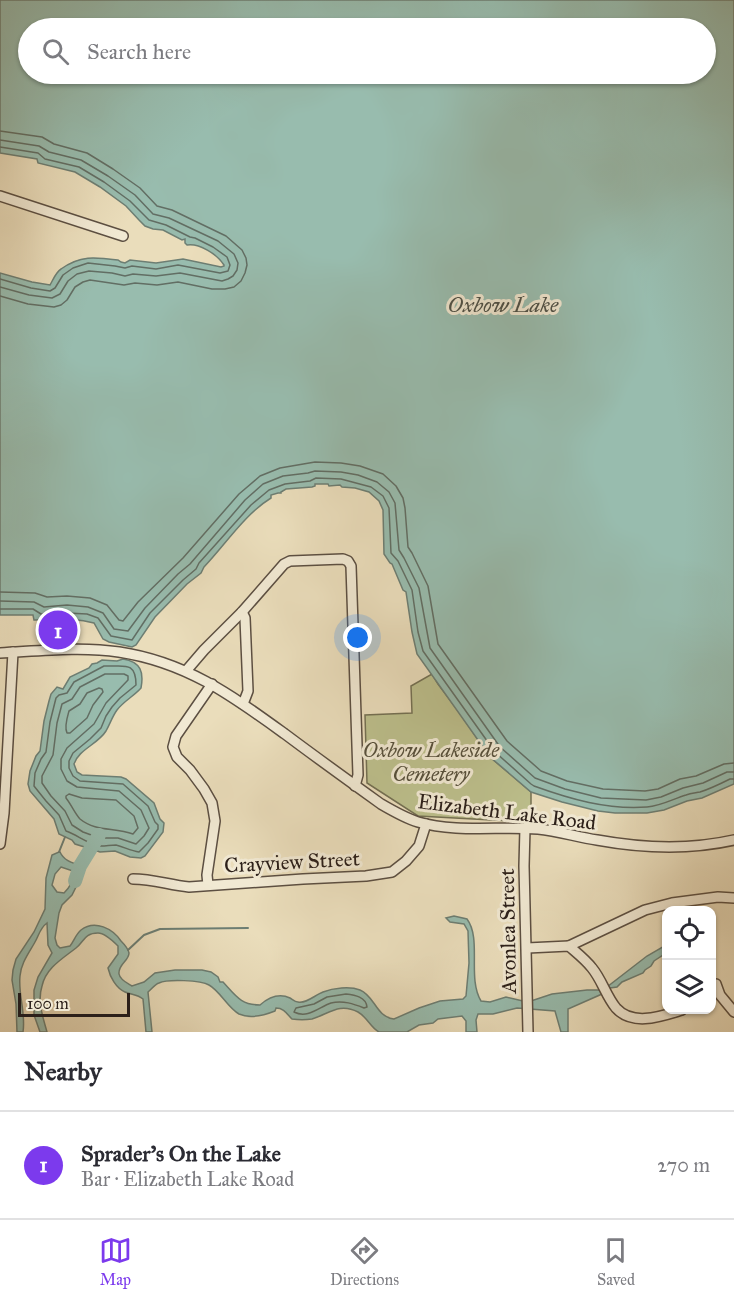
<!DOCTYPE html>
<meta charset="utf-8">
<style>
body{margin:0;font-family:"IM FELL Great Primer",serif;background:#f7f7f7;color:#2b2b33}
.controls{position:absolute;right:18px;bottom:18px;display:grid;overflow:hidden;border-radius:12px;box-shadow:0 2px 4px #0004}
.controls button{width:54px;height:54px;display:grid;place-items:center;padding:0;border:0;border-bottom:2px solid #e1e1e2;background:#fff;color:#2b2b33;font:30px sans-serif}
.scale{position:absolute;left:18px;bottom:15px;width:112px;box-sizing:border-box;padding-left:6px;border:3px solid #2c201a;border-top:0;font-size:16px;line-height:21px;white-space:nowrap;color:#2c201a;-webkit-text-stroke:4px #f1e9d3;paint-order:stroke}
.you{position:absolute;left:358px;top:638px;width:21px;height:21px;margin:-15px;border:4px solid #fff;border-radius:50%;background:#1a73e8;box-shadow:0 0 0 9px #1a73e833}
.badge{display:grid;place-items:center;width:39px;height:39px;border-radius:50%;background:#7c3aed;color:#fff;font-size:20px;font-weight:700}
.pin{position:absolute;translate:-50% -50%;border:3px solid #fff;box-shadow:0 2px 6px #0006}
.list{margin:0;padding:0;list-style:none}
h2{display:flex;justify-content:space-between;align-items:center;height:78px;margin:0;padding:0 24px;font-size:26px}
h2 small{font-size:20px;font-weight:400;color:#7c7c81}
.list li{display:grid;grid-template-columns:39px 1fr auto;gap:18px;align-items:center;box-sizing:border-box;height:108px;padding:0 24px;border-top:2px solid #e1e1e2}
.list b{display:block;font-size:22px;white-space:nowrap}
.list p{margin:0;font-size:20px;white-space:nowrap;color:#7c7c81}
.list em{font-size:20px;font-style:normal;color:#7c7c81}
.icon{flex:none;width:33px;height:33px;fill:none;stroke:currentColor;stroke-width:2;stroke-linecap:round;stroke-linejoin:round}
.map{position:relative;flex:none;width:734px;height:1032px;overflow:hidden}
.search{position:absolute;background:#fff;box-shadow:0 2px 4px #0004;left:18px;right:18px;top:18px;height:66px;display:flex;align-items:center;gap:15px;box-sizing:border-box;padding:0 21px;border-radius:33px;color:#7c7c81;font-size:22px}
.sheet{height:186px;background:#fff}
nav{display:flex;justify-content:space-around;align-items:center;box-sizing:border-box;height:84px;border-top:2px solid #e1e1e2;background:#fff;font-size:16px;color:#7c7c81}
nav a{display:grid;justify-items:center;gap:3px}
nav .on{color:#7c3aed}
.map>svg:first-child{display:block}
</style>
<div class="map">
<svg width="734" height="1032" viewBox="0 0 734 1032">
<rect width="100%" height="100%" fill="#eaddbb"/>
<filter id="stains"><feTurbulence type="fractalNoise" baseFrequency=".00333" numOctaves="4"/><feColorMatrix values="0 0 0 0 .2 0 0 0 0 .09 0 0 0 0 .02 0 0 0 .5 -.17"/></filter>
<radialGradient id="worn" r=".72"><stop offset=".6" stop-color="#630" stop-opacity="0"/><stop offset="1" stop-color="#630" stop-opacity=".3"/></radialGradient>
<polygon fill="#bcbf8c" stroke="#747053" stroke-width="1.5" points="432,674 438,684 459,712 490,757 531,792 531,822 418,816 367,783 365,715 412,713 411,686"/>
<g fill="#98bcae" stroke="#6d7e73" stroke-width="1.5" fill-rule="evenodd">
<path d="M0,0H734V784L702,798L687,801L664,810L647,813H615L598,811L562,802L531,792L490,757L417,654L412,632L406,592L403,590L392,564L390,563L384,554L383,510L379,501L369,492L355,488L342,487L340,485L329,486L328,484H315V486L312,487L286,489L281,492V493H278L271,495V498C245,514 225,545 204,567L201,573L187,584L155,617L136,645L132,647L109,642L103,639L94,623C74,617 54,620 34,620L33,615H0V273L32,282L50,285C53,280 56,272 61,269C80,255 95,257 118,260L121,262L125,263L130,260L156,263L183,259L221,267L224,266V265C217,254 199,243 187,245L185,243V239L182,240L163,230L153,229L145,226L139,220L126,206L100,187L75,172L38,163L37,159L0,153ZM706,28V74H28V28Z"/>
<path d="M123,659C141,662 144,672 141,688C134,696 124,701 117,710C112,717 110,724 106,731C98,744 78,750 74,764L77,772L82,775L121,777L126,779L154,803L160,819L164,823L163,832L145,856L141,858L130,857L115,851L100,852L91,849L75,844L72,840L59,834L54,819L30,791L28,784L30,771L36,756L40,751L44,721L49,701L51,694L57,687L63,689L70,677L89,668L92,664L97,663L102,660L117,661Z"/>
<path d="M59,852H60C64,861 74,864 82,865L81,877L72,895L62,905L59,913L55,938L57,945L60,948L70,946C74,941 76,934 81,930C95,919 113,929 121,941C124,944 128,948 129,953C129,961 118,964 119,974C120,980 127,983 132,986L144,982L155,973L175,970H202L211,972L218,977L220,982H223C236,996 241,1005 260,1005C268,998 279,993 290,998C292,999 295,1002 298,1002C306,1004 315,995 323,992C333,988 350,986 360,990C375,996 376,1017 394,1019L419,1008L440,1001L463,999L466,996L469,963L468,931L464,924L450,922L446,918L454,916L467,919C482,939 467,978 481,1001L490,1002L506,997L523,1001H531L552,994L587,990H603L647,956L666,945V953L654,961L651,966L645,970L643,973L622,982L617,987L610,988L604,992L602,994L568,1009V1032H561L555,1011L517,1008L493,1014H478L476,1020L477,1032H466V1021L462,1016L438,1019L433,1023L419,1025L407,1032H379C371,1028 367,1017 358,1012C339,1002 329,1014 312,1019C305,1020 299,1020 292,1019C287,1014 284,1008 276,1008L275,1011C265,1015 250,1019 239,1014C228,1008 220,991 209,985C201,980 167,979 159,983C155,984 152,989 148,992L152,1032H146L143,999C137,994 132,995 125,992C116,988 110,977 108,968L118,954V946C113,941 105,933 98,933C84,933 84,942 76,948C62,959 46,968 42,986C37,1002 43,1017 47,1032H40L34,1015V990L38,977L52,953L48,945L47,923C40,928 39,935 35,942C29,953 21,963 20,976C18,995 26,1013 23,1032H17L16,1004L12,980L13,970L16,959L34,932L45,909L46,878L52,855ZM61,867L73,871C75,879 70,887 64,893L57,892L52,885L55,874Z"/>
</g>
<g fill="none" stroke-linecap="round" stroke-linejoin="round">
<g stroke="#626e64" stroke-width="1.5">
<polyline points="0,131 42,137 54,144 87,153 113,169 140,188 157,206 172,210 226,236 242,250 246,258 247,265 245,273 241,281 234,287 225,289 212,289 178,282 157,285 135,283 124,285 90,280 83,282 75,287 67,300 61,305 54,307 28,304 0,296"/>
<polyline points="0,140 39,146 49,152 81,160 108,176 135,195 153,214 169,218 218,241 234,254 238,263 237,270 233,276 228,279 222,281 180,273 156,276 133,274 125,276 112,273 89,271 77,274 68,281 60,294 52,298 29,295 0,287"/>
<polyline points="0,147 38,153 45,159 79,167 104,182 130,201 149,220 166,225 190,237 195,238 213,247 227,257 230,265 228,271 220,273 178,265 156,269 132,266 125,268 115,266 88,263 73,268 63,275 55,288 50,291 31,288 0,279"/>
<polyline points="0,592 35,593 47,597 67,596 90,598 107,605 119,620 123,621 138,602 183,558 239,494 260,476 280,468 315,462 341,463 360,466 383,474 396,486 403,498 405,508 408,547 412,553 428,586 438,644 507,741 541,771 567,781 603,789 645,791 658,789 680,779 696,776 724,764 734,763"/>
<polyline points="0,601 34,602 44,607 67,605 88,607 103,613 114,629 128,631 145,608 178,574 190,564 245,500 263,484 283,476 308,473 315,471 341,472 358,475 377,482 389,492 395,503 399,550 404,558 419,588 430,648 500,747 535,778 565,789 601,798 646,800 661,797 683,788 703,783 727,772 734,772"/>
<path d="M0,609H33L41,614L67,613L87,614L98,618L111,636L132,640L150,613L183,580L196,569L199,563L251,505L269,490L285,484L310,481L316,478L341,479L371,487L383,496L389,508L391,553L398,561L412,590L418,632L423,651L495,752L531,784L534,786C570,799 607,810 647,807C661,806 673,799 686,795C691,793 695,793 700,792C710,789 720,784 730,779H734"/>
<path d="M104,666C123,667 136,660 136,685L120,698L112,707L106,716L101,728L90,739L73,753L69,761V768L73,776L80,781L123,784L148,806L155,822L158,825V829L148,843L139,852C131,851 124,847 116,845C111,845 106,846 101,846C87,844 78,835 66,831L59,815L46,801L34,786L35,773L41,759L46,752L50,722L56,698L59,695L67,693L74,682Z"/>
<polygon points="105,674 124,674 128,676 128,680 106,703 94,724 67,748 61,759 61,769 67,781 77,787 119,791 141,810 149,828 144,836 136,844 118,838 102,838 94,836 83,832 72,825 65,811 51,796 42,783 42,776 53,755 57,723 62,704 72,699 80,687"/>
<path d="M99,688L102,689L103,692L93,705L87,718L70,733H67C64,727 67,718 69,711L80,704L87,693Z"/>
<path d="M69,794L82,798L116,800L134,816L138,828L133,834C114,827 96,832 80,819C75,814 71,804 66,798V796Z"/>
<path d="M346,994C355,995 366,997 367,1007L364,1008C354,1004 343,1000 331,1003C319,1007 308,1019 294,1012L296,1008L314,1004L327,997Z"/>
</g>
<g stroke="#6d7e73" stroke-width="2">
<polyline points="59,852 65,837"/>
<polyline points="128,950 144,935 160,929 248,928"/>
</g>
<polyline stroke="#98bcae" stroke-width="14" points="75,881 80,866 99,835"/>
<defs>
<g id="minor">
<polyline points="0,196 123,236"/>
<polyline points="242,612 245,618 248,691 243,704"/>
<path d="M0,653C38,651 81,646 119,652C186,662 231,695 285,734C317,758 349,781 381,804C393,811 405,818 418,822C456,833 499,826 538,829C558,831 577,837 597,840C641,848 690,850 734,840"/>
<polyline points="186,671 204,650 242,612 284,564 290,561 343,559 348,561 351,566 358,775 355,786"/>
<polyline points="525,828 524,866 528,1032"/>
<polyline points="0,844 4,813 13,652"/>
<path d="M133,879C153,879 169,885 189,887L303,879L366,876L392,872L406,861L419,846L426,824"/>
<polyline points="208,885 207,875 215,821 212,803 204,789 190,770 177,757 173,747 176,736 212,684"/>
<polyline points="569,946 645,910 672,903 718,897 734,898"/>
<path d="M527,948L569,946C577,953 586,960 592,968C602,980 606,996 616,1008C633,1027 662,1016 682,1010"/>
<polyline points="712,988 716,984 720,995 734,1012"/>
</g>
</defs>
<use href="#minor" stroke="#5c4f42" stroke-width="12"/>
<use href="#minor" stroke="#f1e9d3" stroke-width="9"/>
</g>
<g text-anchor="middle" stroke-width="6" stroke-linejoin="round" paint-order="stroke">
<g font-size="21" font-style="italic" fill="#57503c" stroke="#f1e9d3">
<text x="431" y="757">Oxbow Lakeside<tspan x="431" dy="24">Cemetery</tspan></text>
</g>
<g font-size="21" fill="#2c201a" stroke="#f1e9d3">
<text transform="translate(507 812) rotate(7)" y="7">Elizabeth Lake Road</text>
<text transform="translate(292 862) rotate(-3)" y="7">Crayview Street</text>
<text transform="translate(508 931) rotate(-91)" y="7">Avonlea Street</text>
</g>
<g font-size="22" font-style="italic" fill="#4c4f46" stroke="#f1e9d3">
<text x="503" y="312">Oxbow Lake</text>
</g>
</g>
<rect width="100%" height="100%" filter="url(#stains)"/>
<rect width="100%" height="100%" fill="url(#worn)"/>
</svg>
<div class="controls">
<button><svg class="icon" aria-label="locate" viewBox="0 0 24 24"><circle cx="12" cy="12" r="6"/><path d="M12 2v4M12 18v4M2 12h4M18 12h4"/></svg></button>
<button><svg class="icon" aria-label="layers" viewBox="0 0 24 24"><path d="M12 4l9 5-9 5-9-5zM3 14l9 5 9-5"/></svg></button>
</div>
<div class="scale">100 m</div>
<div class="you"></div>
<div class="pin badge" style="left:58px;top:630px">1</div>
<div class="search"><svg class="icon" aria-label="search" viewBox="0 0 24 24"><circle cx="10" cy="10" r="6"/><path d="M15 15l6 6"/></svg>Search here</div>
</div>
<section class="sheet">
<h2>Nearby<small></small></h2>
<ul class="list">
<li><span class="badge">1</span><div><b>Sprader's On the Lake</b><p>Bar · Elizabeth Lake Road</p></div><em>270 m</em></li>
</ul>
</section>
<nav>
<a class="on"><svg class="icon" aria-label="map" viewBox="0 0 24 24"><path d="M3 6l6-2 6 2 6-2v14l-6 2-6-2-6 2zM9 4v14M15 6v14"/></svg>Map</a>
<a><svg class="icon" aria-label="directions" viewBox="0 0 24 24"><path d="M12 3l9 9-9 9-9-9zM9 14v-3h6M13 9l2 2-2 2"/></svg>Directions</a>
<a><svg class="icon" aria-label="saved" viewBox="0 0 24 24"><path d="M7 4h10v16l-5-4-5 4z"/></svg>Saved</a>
</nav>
